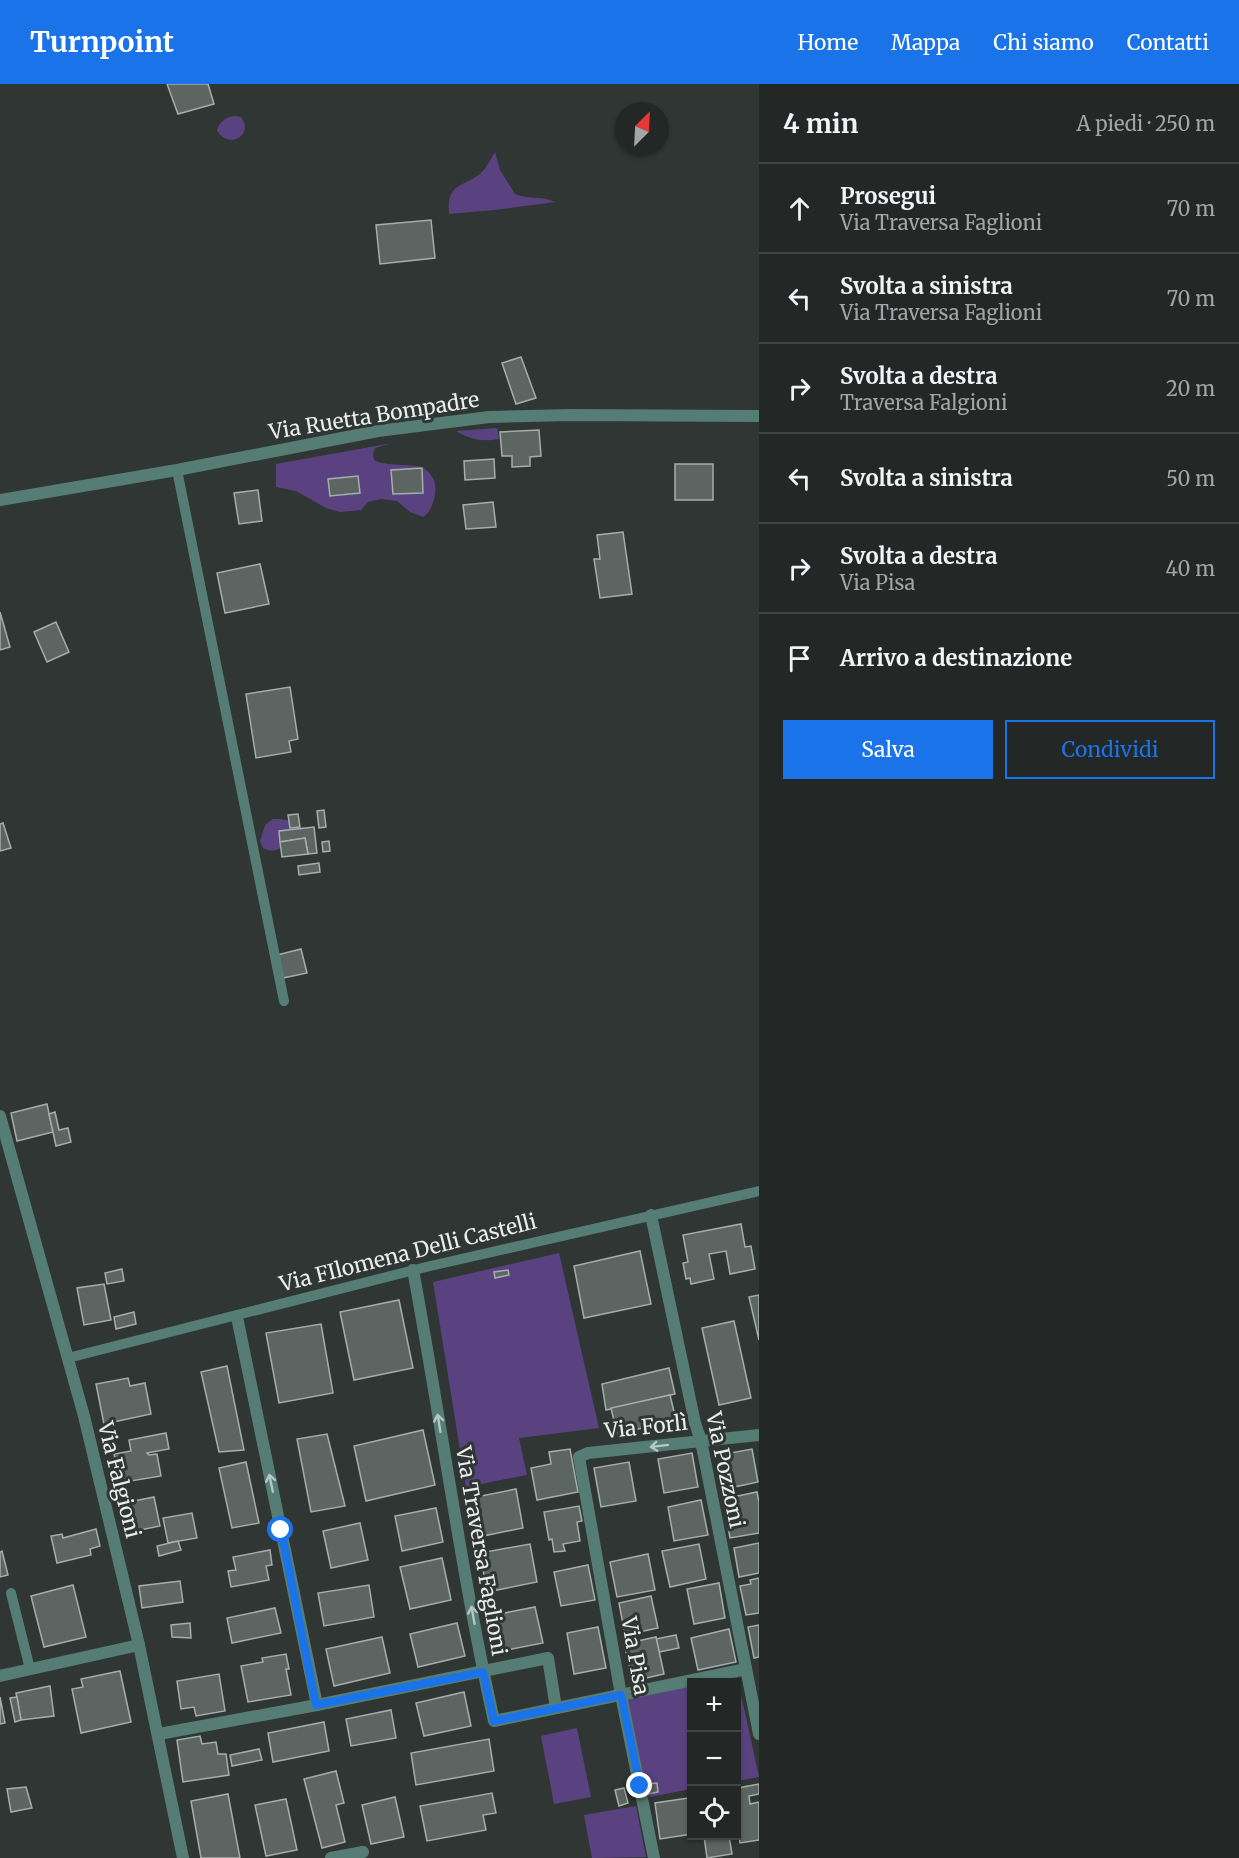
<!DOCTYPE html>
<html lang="it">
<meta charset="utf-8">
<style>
body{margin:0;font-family:Merriweather,serif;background:#2b302f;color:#f1f3f6}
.controls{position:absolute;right:18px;bottom:18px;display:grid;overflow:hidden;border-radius:0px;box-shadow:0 2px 4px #0004}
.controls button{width:54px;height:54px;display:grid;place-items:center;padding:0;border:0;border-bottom:2px solid #404444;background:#232827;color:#f1f3f6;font:30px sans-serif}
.compass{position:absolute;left:615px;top:18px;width:54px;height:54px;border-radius:50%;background:#232827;box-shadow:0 2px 4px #0004;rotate:24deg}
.stop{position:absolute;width:18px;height:18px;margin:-14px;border:4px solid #1a73e8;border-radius:50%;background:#fff}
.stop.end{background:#1a73e8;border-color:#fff;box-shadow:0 2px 6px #0008}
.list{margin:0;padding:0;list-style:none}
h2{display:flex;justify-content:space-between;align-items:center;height:78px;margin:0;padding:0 24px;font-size:26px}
h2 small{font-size:20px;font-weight:400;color:#a3a6a7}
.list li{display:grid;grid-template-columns:39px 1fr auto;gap:18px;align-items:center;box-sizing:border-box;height:90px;padding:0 24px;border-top:2px solid #404444}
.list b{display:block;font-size:22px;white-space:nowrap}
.list p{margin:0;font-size:20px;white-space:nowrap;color:#a3a6a7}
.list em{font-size:20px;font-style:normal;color:#a3a6a7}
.actions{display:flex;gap:12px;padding:18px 24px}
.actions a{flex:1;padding:14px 0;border:2px solid #1a73e8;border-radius:0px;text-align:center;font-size:21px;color:#1a73e8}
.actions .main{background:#1a73e8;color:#fff}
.icon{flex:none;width:33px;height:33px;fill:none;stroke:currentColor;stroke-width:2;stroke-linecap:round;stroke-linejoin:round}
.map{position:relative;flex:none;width:759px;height:1774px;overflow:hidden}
header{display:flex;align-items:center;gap:36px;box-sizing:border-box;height:84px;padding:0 30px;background:#1a73e8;color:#fff}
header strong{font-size:28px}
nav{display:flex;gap:33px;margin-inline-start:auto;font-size:21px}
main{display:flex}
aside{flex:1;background:#232827}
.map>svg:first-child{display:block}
</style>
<header>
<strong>Turnpoint</strong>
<nav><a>Home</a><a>Mappa</a><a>Chi siamo</a><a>Contatti</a></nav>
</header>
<main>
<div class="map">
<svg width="759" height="1774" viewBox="0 0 759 1774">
<rect width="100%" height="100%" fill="#2f3634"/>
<g fill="#5a4280">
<path d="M235,32L241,33C255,52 227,66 217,46C220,37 226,33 235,32Z"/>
<path d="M495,68L500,86L515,110C529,116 541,111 555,118L494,126L449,130C446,97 465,104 482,88C487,83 491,74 495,68Z"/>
<path d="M497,344L499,355C483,358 471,356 456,347Z"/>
<path d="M392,359L375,364L373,370L374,376C387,383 408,379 424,384C427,387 432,391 434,396C438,408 433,427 423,433L410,428L397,417L381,415L368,418L361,426L340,428L326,424L296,407L276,403V380Z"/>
<path d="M273,735C285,735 293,735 296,748C287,758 278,773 263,764L260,757L265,741Z"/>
<polygon points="559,1169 599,1344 519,1354 527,1391 466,1403 433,1198"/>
<polygon points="737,1592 759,1693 737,1697 736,1598 706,1598"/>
<polygon points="691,1602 691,1705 645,1714 625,1616"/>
<polygon points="577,1644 591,1713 554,1720 541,1652"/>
<polygon points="636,1722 646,1773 592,1774 584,1731"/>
</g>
<g fill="#5c6562" stroke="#a5aeab" stroke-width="1.5">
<polygon points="167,0 208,0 214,20 178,30"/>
<polygon points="431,136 435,174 380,180 376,141"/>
<polygon points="521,273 536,314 516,320 502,279"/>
<polygon points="539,346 541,372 530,373 530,382 512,383 512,372 502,372 500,348"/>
<polygon points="494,375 495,394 465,396 464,377"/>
<rect x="675" y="380" width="38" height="36"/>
<polygon points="422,384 423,409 393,410 391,386"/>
<polygon points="358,392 360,409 330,412 328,395"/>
<polygon points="258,406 262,437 239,440 234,409"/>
<polygon points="493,418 496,443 466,445 463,421"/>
<polygon points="623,448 632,510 600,514 594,475 600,475 597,451"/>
<polygon points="260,480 269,520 225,529 217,489"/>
<polygon points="0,528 10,563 0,566"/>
<polygon points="56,538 69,568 47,578 34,548"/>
<polygon points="290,603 298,655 289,657 291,668 256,674 246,610"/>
<polygon points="324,726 326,743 319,744 317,727"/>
<polygon points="298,730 300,743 290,744 288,731"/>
<polygon points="3,739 11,764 0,767 0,740"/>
<polygon points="314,743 317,769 308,770 305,754 280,758 279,747"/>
<polygon points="305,754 308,770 282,773 280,758"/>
<polygon points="329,757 330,767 323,768 322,758"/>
<polygon points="319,779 320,788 299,791 298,782"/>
<polygon points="301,865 307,889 283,894 277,871"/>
<polygon points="47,1020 53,1048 17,1057 11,1029"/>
<polygon points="55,1028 59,1046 68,1044 71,1058 56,1062 49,1030"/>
<polygon points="741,1140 745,1163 751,1162 755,1185 730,1190 726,1167 709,1170 714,1195 691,1200 690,1194 686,1195 683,1179 688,1178 683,1151"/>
<polygon points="640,1167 651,1220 584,1234 574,1182"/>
<polygon points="122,1185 124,1197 107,1200 105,1189"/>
<polygon points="508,1186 509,1191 495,1194 494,1188"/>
<polygon points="104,1200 111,1236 84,1241 77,1204"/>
<polygon points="759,1211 759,1256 749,1213"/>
<polygon points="399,1216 413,1284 354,1296 340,1228"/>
<polygon points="134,1228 136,1240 116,1245 114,1233"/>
<polygon points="734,1237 751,1314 719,1321 702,1244"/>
<polygon points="321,1240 333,1309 279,1319 266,1249"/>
<polygon points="227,1282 244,1366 219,1368 201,1288"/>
<polygon points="669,1284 675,1310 606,1326 602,1300"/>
<polygon points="128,1294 130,1302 145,1299 151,1330 104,1340 96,1300"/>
<polygon points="670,1311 676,1336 617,1350 611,1324"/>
<polygon points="423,1346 435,1401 366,1417 354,1362"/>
<polygon points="166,1349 169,1365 147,1369 149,1371 157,1370 161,1392 125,1398 124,1393 119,1395 114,1370 131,1367 129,1356"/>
<polygon points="327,1350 345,1422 311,1428 297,1355"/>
<polygon points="570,1365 578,1408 537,1416 531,1384 551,1380 549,1368"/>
<polygon points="752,1365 758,1398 725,1405 719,1371"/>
<polygon points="692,1369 698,1403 664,1409 658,1375"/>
<polygon points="246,1378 259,1439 232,1444 219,1384"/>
<polygon points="629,1378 636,1417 601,1423 594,1384"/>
<polygon points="516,1405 523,1444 483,1452 476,1413"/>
<polygon points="757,1408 759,1418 759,1449 730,1454 723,1415"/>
<polygon points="154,1413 160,1442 130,1448 124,1419"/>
<polygon points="701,1416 708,1451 674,1457 668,1423"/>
<polygon points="579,1422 582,1437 577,1438 580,1457 563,1460 565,1467 554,1468 552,1455 549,1456 544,1428"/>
<polygon points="436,1424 443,1458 402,1467 395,1432"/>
<polygon points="192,1429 197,1454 168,1459 163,1434"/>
<polygon points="360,1439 368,1476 331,1484 323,1447"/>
<polygon points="96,1445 100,1462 90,1465 91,1471 57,1479 51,1452 62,1450 63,1454"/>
<polygon points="178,1457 181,1466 159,1472 157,1462"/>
<polygon points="759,1459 759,1489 739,1493 734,1464"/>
<polygon points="530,1460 537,1498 487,1508 480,1469"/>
<polygon points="699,1460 706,1495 670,1503 662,1467"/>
<polygon points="270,1466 272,1481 266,1482 269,1496 231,1503 228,1487 236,1486 233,1473"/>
<polygon points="2,1467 8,1491 0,1493 0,1468"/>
<polygon points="648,1470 655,1506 617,1513 610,1478"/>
<polygon points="442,1474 451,1516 410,1525 400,1483"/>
<polygon points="588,1481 595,1516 561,1522 554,1488"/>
<polygon points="759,1494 759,1529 746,1531 740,1502 751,1500 750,1496"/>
<polygon points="180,1497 183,1518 142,1524 139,1502"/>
<polygon points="719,1499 725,1534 694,1540 687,1505"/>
<polygon points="73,1501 86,1553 44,1563 31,1512"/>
<polygon points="369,1501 374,1533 324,1542 318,1509"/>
<polygon points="651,1512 658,1544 625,1551 619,1519"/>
<polygon points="535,1523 543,1559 501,1567 494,1531"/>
<polygon points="275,1524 281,1549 232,1559 227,1534"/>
<polygon points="190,1539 191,1554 172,1553 171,1541"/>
<polygon points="457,1539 465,1572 418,1583 410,1550"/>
<polygon points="759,1541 759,1573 754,1574 748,1543"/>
<polygon points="598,1543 606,1584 574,1590 567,1549"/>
<polygon points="729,1545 736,1578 698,1586 691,1554"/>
<polygon points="676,1551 679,1564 659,1568 656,1555"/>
<polygon points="382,1553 390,1589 334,1602 326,1565"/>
<polygon points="656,1553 664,1590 633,1597 624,1560"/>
<polygon points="286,1570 289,1585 286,1585 291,1611 248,1618 241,1582 263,1578 262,1574"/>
<polygon points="120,1587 131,1638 81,1649 72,1605 83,1603 81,1595"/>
<polygon points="219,1590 225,1627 196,1632 194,1623 181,1625 177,1597"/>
<polygon points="50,1602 54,1632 21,1636 16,1609"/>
<polygon points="464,1608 471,1642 424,1652 416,1619"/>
<polygon points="0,1613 5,1639 0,1640"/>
<polygon points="17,1613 21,1636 15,1638 10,1614"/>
<polygon points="391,1626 396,1654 351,1662 346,1635"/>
<polygon points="324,1638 329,1667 273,1678 268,1649"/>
<polygon points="200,1652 202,1660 216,1658 218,1670 226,1670 229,1691 183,1698 177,1656"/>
<polygon points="489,1655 494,1687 416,1701 411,1669"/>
<polygon points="259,1665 262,1676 232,1682 230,1671"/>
<polygon points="336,1687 344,1719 336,1721 345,1758 322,1764 304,1695"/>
<polygon points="657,1699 658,1708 648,1710 647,1700"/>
<polygon points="759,1700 759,1710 749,1712 750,1720 759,1718 759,1756 740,1759 736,1736 738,1704"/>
<polygon points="26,1703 32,1724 11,1728 7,1705"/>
<polygon points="624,1704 628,1719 619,1722 615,1706"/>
<polygon points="492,1709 496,1729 483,1731 486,1746 427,1757 420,1722"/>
<polygon points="228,1710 240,1774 201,1774 191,1717"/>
<polygon points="395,1713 404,1753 371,1760 362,1721"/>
<polygon points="688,1714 692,1750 660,1755 655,1719"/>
<polygon points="286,1715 297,1766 266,1772 255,1721"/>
<polygon points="704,1752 729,1752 732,1770 707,1774"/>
</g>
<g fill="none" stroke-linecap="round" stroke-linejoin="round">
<g stroke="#557d73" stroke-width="10">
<polyline points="177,386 284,917"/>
<polyline points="68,1274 426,1183 759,1107"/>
<polyline points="11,1509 30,1585"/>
</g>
<g stroke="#557d73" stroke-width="12">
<polyline points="0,416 177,386 378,347 489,333 570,331 759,332"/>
<polyline points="0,1032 84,1332 139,1561 183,1774"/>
<polyline points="651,1131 695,1339 701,1357 759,1650"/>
<path d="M413,1186C441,1336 461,1488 494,1637L746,1585"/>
<polyline points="237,1233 317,1621"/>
<polyline points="0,1592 139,1561"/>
<polyline points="159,1650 317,1621 548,1574 556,1624"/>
<polyline points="331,1774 363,1768"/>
<polyline points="654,1774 621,1611 579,1373 588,1369 759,1351"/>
</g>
</g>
<defs><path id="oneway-shaft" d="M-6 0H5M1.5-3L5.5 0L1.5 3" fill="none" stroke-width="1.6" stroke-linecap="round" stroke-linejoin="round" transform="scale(1.5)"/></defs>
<g stroke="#b6c7c3">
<use href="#oneway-shaft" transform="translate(439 1339) rotate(-99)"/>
<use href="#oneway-shaft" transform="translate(659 1362) rotate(173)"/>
<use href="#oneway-shaft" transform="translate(271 1399) rotate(-102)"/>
<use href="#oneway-shaft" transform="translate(473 1531) rotate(-100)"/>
</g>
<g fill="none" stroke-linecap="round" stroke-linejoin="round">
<polyline stroke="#1a73e8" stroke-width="8" points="281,1446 316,1621 483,1588 494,1637 621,1611 640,1702"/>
</g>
<g text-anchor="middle" stroke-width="6" stroke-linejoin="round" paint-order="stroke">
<g font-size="21" fill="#eaefee" stroke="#2f3634">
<text transform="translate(374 332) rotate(-9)" y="7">Via Ruetta Bompadre</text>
<text transform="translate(408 1169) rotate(-14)" y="7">Via FIlomena Delli Castelli</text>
<text transform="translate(646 1343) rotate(-6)" y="7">Via Forlì</text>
<text transform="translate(725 1386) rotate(78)" y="7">Via Pozzoni</text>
<text transform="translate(119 1396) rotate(76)" y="7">Via Falgioni</text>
<text transform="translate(481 1467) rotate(80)" y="7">Via Traversa Faglioni</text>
<text transform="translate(635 1572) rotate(80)" y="7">Via Pisa</text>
</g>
</g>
</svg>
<div class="controls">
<button>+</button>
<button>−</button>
<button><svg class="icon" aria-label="locate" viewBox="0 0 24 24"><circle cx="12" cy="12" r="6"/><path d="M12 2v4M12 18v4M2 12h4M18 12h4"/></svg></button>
</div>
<svg class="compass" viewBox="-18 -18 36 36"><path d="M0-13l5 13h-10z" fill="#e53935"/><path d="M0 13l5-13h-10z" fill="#a3a6a7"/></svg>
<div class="stop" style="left:281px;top:1446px"></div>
<div class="stop end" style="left:640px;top:1702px"></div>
</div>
<aside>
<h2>4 min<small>A piedi · 250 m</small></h2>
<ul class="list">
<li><svg class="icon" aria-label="ahead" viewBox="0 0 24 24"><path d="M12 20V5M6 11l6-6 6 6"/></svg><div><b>Prosegui</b><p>Via Traversa Faglioni</p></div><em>70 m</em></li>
<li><svg class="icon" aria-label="left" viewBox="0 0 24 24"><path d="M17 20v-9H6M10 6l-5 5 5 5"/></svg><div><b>Svolta a sinistra</b><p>Via Traversa Faglioni</p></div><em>70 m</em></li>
<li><svg class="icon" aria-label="right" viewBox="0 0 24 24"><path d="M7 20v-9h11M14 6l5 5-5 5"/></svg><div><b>Svolta a destra</b><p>Traversa Falgioni</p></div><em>20 m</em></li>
<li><svg class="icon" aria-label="left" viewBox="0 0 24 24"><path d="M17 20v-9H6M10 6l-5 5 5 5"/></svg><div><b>Svolta a sinistra</b></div><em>50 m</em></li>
<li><svg class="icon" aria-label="right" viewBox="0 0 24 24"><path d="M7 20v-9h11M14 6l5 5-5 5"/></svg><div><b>Svolta a destra</b><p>Via Pisa</p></div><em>40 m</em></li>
<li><svg class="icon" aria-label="arrive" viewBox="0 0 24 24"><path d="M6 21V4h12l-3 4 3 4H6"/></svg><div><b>Arrivo a destinazione</b></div></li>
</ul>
<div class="actions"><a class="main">Salva</a><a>Condividi</a></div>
</aside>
</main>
